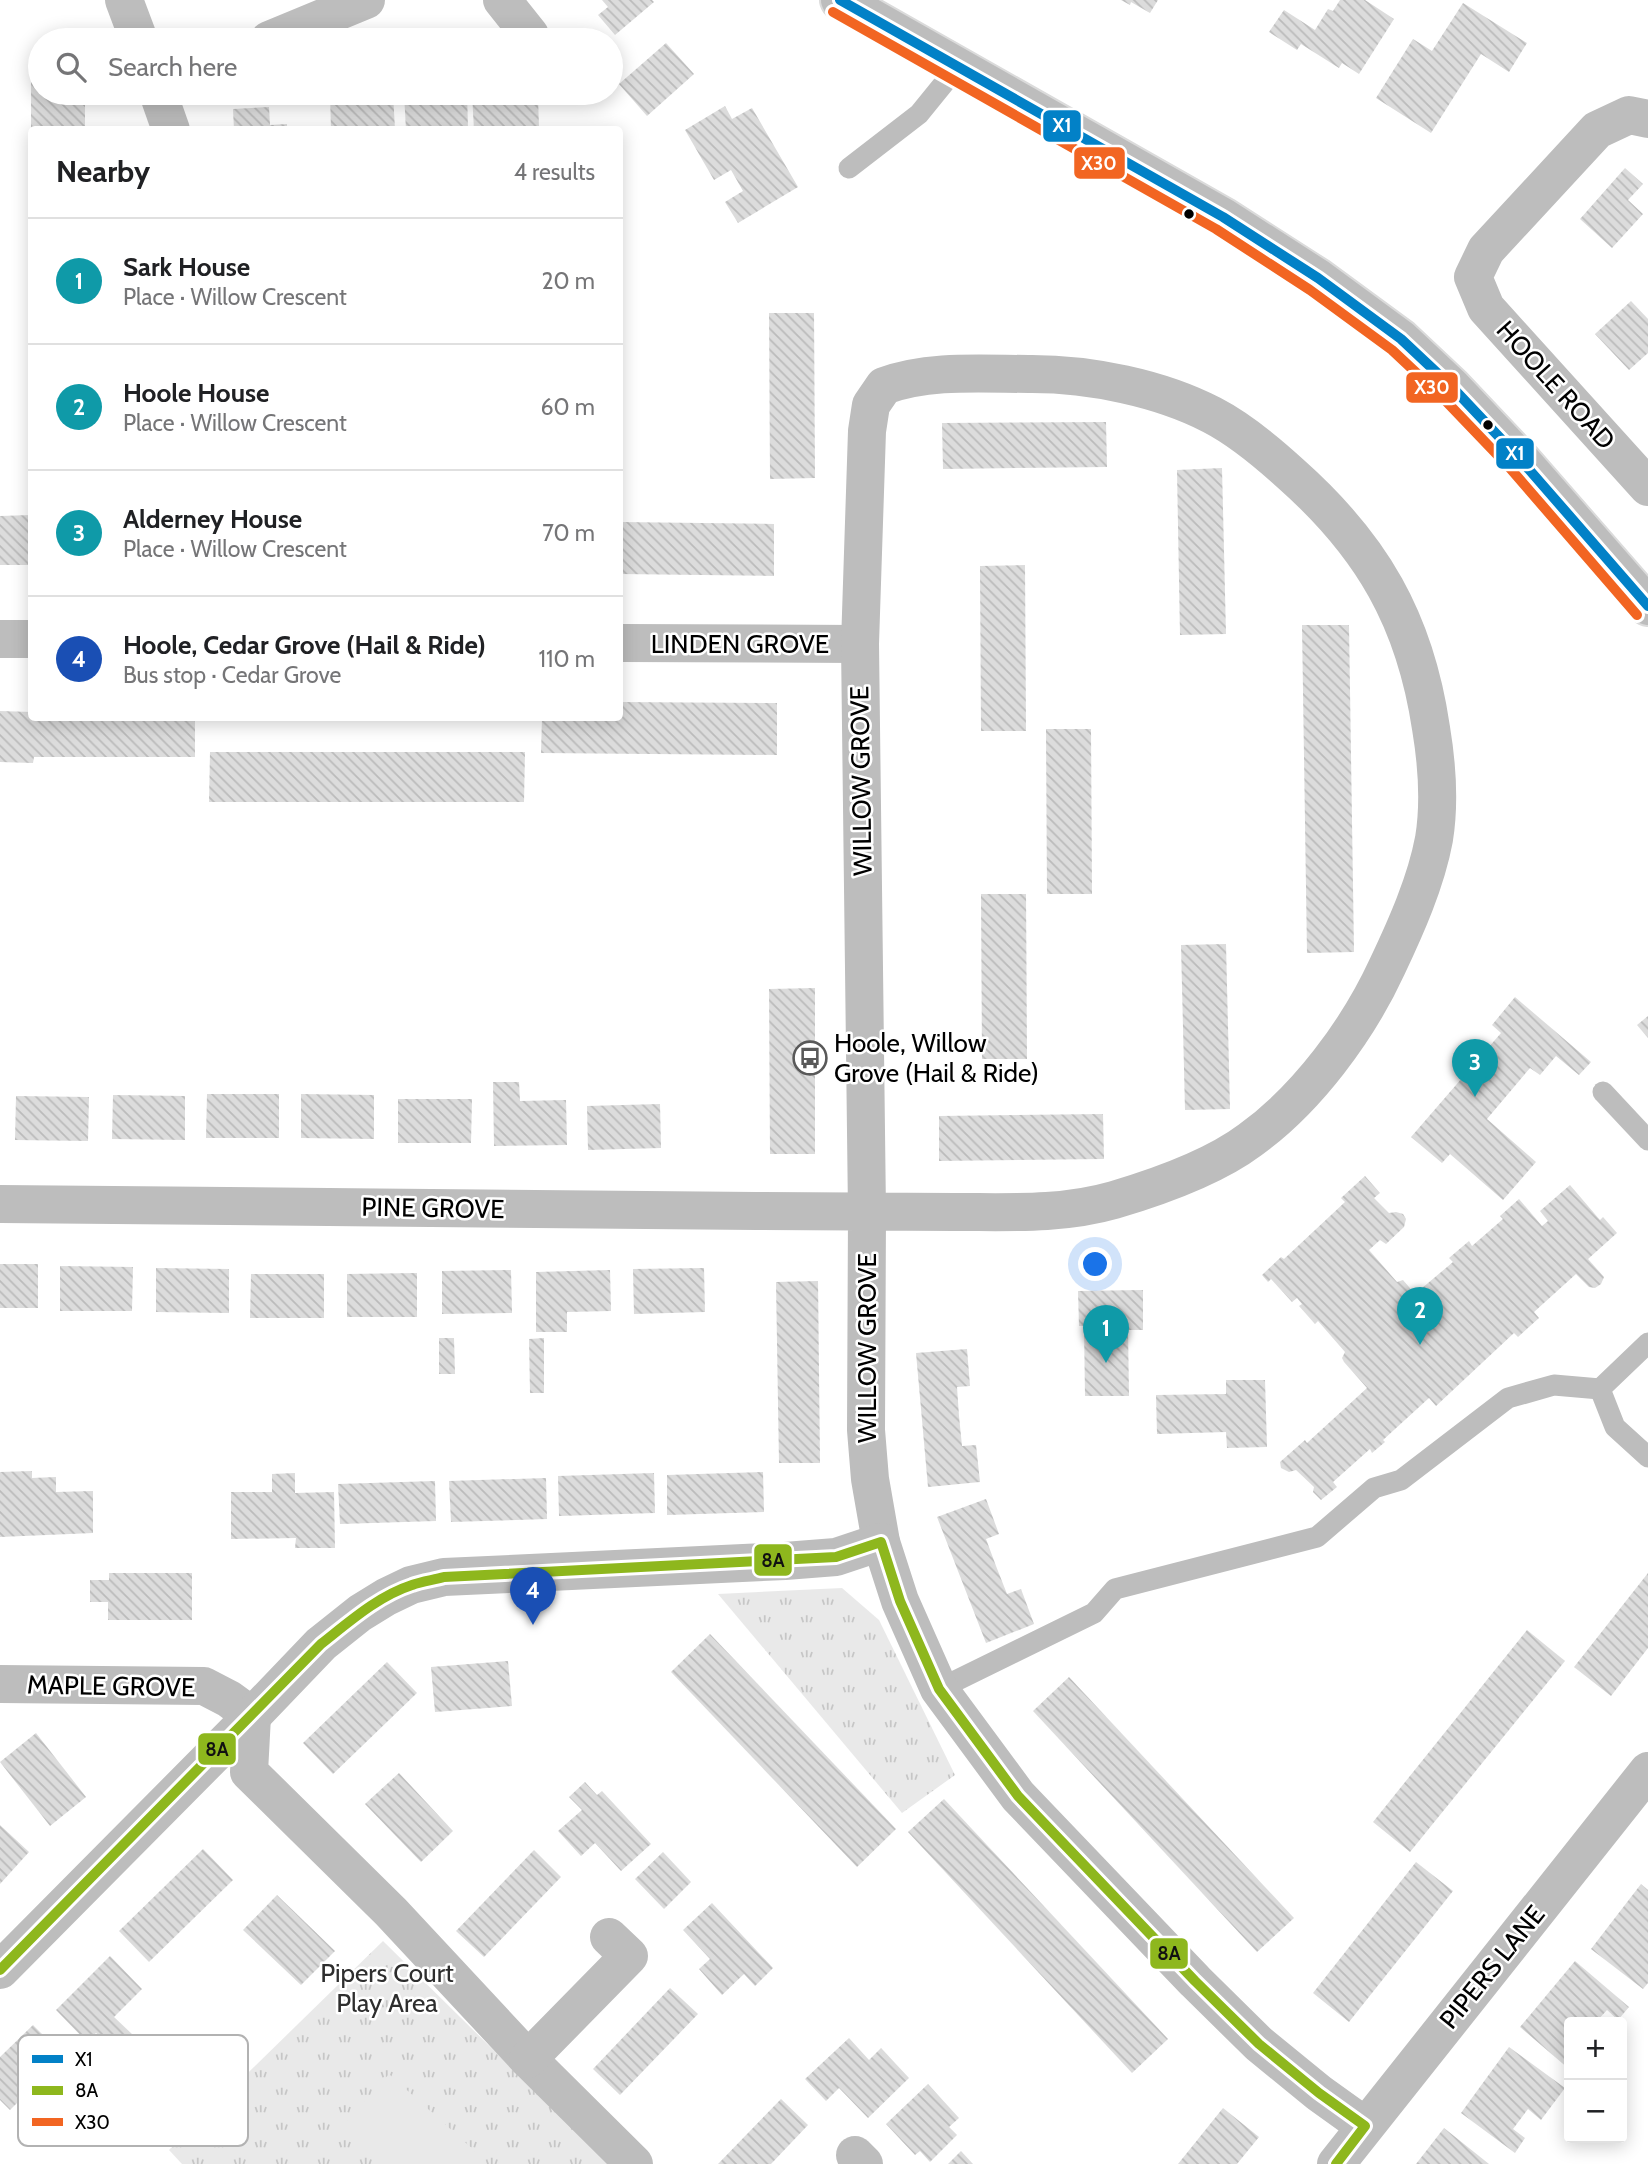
<!DOCTYPE html>
<meta charset="utf-8">
<style>
body{margin:0;font-family:Cabin,sans-serif;background:#f2f2f2;color:#202124}
.controls{position:absolute;right:21px;bottom:21px;display:grid;overflow:hidden;border-radius:7px;box-shadow:0 4px 18px #0003}
.controls button{width:63px;height:63px;display:grid;place-items:center;padding:0;border:0;border-bottom:2px solid #e0e0e0;background:#fff;color:#202124;font:35px sans-serif}
.you{position:absolute;left:1096px;top:1265px;width:24px;height:24px;margin:-18px;border:5px solid #fff;border-radius:50%;background:#1a73e8;box-shadow:0 0 0 10px #1a73e833}
.badge{display:grid;place-items:center;width:46px;height:46px;border-radius:50%;background:#595959;color:#fff;font-size:23px;font-weight:700}
.pin{position:absolute;translate:-50% -58px;filter:drop-shadow(0 2px 4px #0008)}
.pin::after{content:'';position:absolute;top:37px;width:24px;height:21px;background:inherit;clip-path:polygon(0 0,100% 0,50% 100%)}
.list{margin:0;padding:0;list-style:none}
h2{display:flex;justify-content:space-between;align-items:center;height:91px;margin:0;padding:0 28px;font-size:30px}
h2 small{font-size:23px;font-weight:400;color:#757577}
.list li{display:grid;grid-template-columns:46px 1fr auto;gap:21px;align-items:center;box-sizing:border-box;height:126px;padding:0 28px;border-top:2px solid #e0e0e0}
.list b{display:block;font-size:26px;white-space:nowrap}
.list p{margin:0;font-size:23px;white-space:nowrap;color:#757577}
.list em{font-size:23px;font-style:normal;color:#757577}
.icon{flex:none;width:38px;height:38px;fill:none;stroke:currentColor;stroke-width:2;stroke-linecap:round;stroke-linejoin:round}
.map{position:relative;flex:none;width:1648px;height:2164px;overflow:hidden}
.search{position:absolute;background:#fff;box-shadow:0 4px 18px #0003;left:28px;top:28px;width:595px;height:77px;display:flex;align-items:center;gap:18px;box-sizing:border-box;padding:0 24px;border-radius:38px;color:#757577;font-size:26px}
.panel{position:absolute;background:#fff;box-shadow:0 4px 18px #0003;left:28px;top:126px;width:595px;height:595px;border-radius:7px}
.map>svg:first-child{display:block}
</style>
<div class="map">
<svg width="1648" height="2164" viewBox="0 0 1648 2164">
<defs>
<pattern id="grass-tufts" width="24" height="20" patternUnits="userSpaceOnUse" patternTransform="scale(1.75)"><rect width="24" height="20" fill="#e9e9e9"/><path d="M3 7l-1-3M5 7V3M7 7l1-3M15 17l-1-3M17 17v-4M19 17l1-3" fill="none" stroke="#c6c6c6"/></pattern>
<pattern id="building-back-hatch" width="6" height="6" patternUnits="userSpaceOnUse" patternTransform="scale(1.75)"><rect width="6" height="6" fill="#dcdcdc"/><path d="M-1 5l2 2M0 0l6 6M5-1l2 2" fill="none" stroke="#bbb"/></pattern>
</defs>
<rect width="100%" height="100%" fill="#fff"/>
<g fill="url(#grass-tufts)">
<polygon points="842,1588 879,1620 955,1775 902,1813 718,1594"/>
<polygon points="383,1941 609,2164 182,2164 169,2150"/>
</g>
<polygon fill="#e9e9e9" points="389,2074 475,2151 464,2164 395,2164 347,2121"/>
<g fill="url(#building-back-hatch)">
<polygon points="602,0 652,0 654,2 615,35 598,15 608,7"/>
<polygon points="1121,0 1158,0 1150,13 1131,2 1130,5"/>
<polygon points="1340,0 1365,0 1394,19 1359,74 1342,63 1339,68 1301,44 1297,50 1269,32 1284,10 1315,30 1328,9 1333,11"/>
<polygon points="1463,3 1527,43 1509,72 1481,54 1431,133 1376,98 1413,39 1432,51"/>
<polygon points="666,43 694,74 647,116 619,84"/>
<polygon points="31,54 40,54 40,93 85,93 85,130 31,130"/>
<polygon points="330,93 393,93 395,130 331,130"/>
<polygon points="404,93 467,93 468,129 406,130"/>
<polygon points="472,93 553,93 554,96 538,97 539,128 474,130"/>
<polygon points="725,106 732,119 752,108 798,187 738,223 725,202 743,191 731,170 714,180 685,130"/>
<polygon points="269,107 270,125 287,124 287,130 234,130 233,109"/>
<polygon points="1625,168 1643,184 1628,200 1643,214 1612,248 1580,219"/>
<polygon points="1631,301 1648,319 1648,353 1629,370 1595,334"/>
<polygon points="769,313 814,313 815,478 770,479"/>
<polygon points="1106,422 1107,467 943,469 942,423"/>
<polygon points="1222,468 1226,634 1180,635 1177,470"/>
<polygon points="31,515 32,565 0,565 0,516"/>
<polygon points="620,522 774,524 774,576 620,574"/>
<polygon points="1025,565 1026,731 981,731 980,566"/>
<polygon points="1302,625 1349,625 1354,952 1307,953"/>
<polygon points="620,702 777,703 777,755 541,753 542,718 620,718"/>
<polygon points="0,711 32,712 32,718 195,718 195,757 34,757 33,763 0,762"/>
<polygon points="1046,729 1091,729 1092,894 1047,894"/>
<polygon points="210,752 525,752 524,802 209,802"/>
<polygon points="981,894 1026,894 1027,1059 982,1059"/>
<polygon points="1226,944 1230,1109 1185,1110 1181,945"/>
<polygon points="815,988 815,1154 770,1154 769,989"/>
<polygon points="1515,997 1591,1062 1579,1075 1556,1056 1540,1075 1530,1068 1487,1119 1536,1162 1503,1200 1450,1154 1442,1163 1411,1137 1501,1033 1492,1025"/>
<polygon points="1648,1016 1648,1038 1637,1025"/>
<polygon points="493,1082 519,1082 520,1101 566,1100 567,1145 494,1146"/>
<polygon points="207,1094 279,1094 279,1138 206,1138"/>
<polygon points="301,1094 374,1095 374,1139 301,1138"/>
<polygon points="113,1095 185,1096 185,1140 112,1139"/>
<polygon points="16,1096 89,1097 88,1141 15,1140"/>
<polygon points="398,1099 472,1099 471,1143 398,1143"/>
<polygon points="660,1104 661,1148 588,1150 587,1106"/>
<polygon points="1103,1114 1104,1159 939,1161 939,1116"/>
<polygon points="1365,1176 1380,1193 1374,1198 1389,1213 1396,1212 1403,1214 1406,1219 1404,1227 1386,1244 1380,1240 1369,1250 1397,1282 1403,1280 1415,1294 1453,1262 1449,1258 1469,1241 1472,1246 1503,1219 1500,1216 1519,1199 1542,1226 1548,1221 1540,1211 1570,1185 1600,1220 1603,1217 1617,1233 1588,1259 1604,1277 1601,1284 1595,1288 1589,1287 1576,1274 1534,1312 1539,1318 1518,1337 1514,1333 1436,1406 1429,1398 1383,1440 1385,1442 1372,1453 1370,1449 1333,1482 1337,1487 1321,1500 1313,1492 1314,1487 1296,1470 1289,1472 1281,1468 1280,1462 1305,1440 1307,1443 1367,1388 1344,1362 1342,1358 1345,1352 1318,1321 1315,1324 1299,1306 1302,1304 1297,1298 1292,1302 1271,1279 1268,1282 1262,1275 1281,1257 1284,1259 1345,1202 1341,1198"/>
<rect x="0" y="1264" width="38" height="44"/>
<polygon points="60,1266 133,1267 132,1311 60,1311"/>
<polygon points="156,1268 229,1269 229,1313 156,1312"/>
<polygon points="704,1268 705,1312 634,1314 633,1269"/>
<polygon points="511,1270 512,1313 442,1314 442,1271"/>
<polygon points="610,1270 611,1311 567,1312 567,1332 536,1332 536,1272"/>
<polygon points="417,1273 417,1317 347,1317 347,1274"/>
<polygon points="251,1274 324,1274 324,1318 250,1318"/>
<polygon points="818,1281 820,1463 779,1463 776,1282"/>
<polygon points="1143,1290 1143,1330 1128,1330 1129,1396 1085,1396 1084,1326 1079,1326 1078,1291"/>
<polygon points="439,1338 454,1338 455,1374 439,1374"/>
<polygon points="544,1338 544,1393 530,1393 529,1339"/>
<polygon points="967,1349 970,1386 957,1387 959,1416 962,1446 976,1445 980,1482 928,1487 916,1353"/>
<polygon points="1226,1380 1265,1380 1267,1447 1227,1448 1226,1432 1157,1434 1156,1395 1226,1394"/>
<polygon points="32,1471 32,1478 56,1477 56,1492 93,1491 93,1533 0,1537 0,1472"/>
<polygon points="763,1472 764,1512 667,1515 667,1475"/>
<polygon points="295,1473 295,1493 334,1492 335,1548 295,1548 296,1538 231,1539 231,1492 272,1492 272,1474"/>
<polygon points="654,1473 655,1513 559,1516 558,1476"/>
<polygon points="546,1478 547,1519 451,1522 449,1481"/>
<polygon points="435,1481 436,1521 340,1524 338,1484"/>
<polygon points="986,1499 999,1534 986,1539 996,1566 1007,1594 1021,1589 1034,1624 986,1643 937,1517"/>
<polygon points="109,1573 192,1573 192,1620 108,1620 108,1602 90,1602 90,1580 109,1580"/>
<polygon points="1648,1573 1648,1648 1611,1696 1574,1667"/>
<polygon points="1527,1630 1565,1661 1410,1852 1373,1822"/>
<polygon points="710,1634 896,1829 857,1867 671,1672"/>
<polygon points="508,1661 512,1706 435,1712 431,1667"/>
<polygon points="387,1662 417,1693 333,1774 303,1743"/>
<polygon points="1069,1677 1294,1918 1257,1952 1033,1711"/>
<polygon points="36,1733 86,1797 50,1826 0,1762"/>
<polygon points="399,1773 453,1831 421,1862 365,1804"/>
<polygon points="585,1782 597,1795 602,1791 651,1844 621,1871 595,1843 581,1856 558,1831 582,1810 569,1797"/>
<polygon points="944,1799 1168,2039 1132,2073 908,1832"/>
<polygon points="0,1825 29,1852 0,1884"/>
<polygon points="203,1849 233,1880 149,1962 119,1931"/>
<polygon points="534,1850 561,1877 484,1957 456,1931"/>
<polygon points="663,1852 691,1882 664,1909 635,1879"/>
<polygon points="1416,1862 1453,1891 1349,2022 1313,1993"/>
<polygon points="1641,1884 1648,1890 1648,1983 1643,1989 1591,1949"/>
<polygon points="277,1895 335,1951 301,1985 243,1930"/>
<polygon points="712,1903 773,1968 755,1986 744,1974 722,1995 699,1969 710,1959 683,1930"/>
<polygon points="110,1956 142,1989 114,2017 135,2037 118,2054 96,2033 87,2042 56,2010"/>
<polygon points="1575,1961 1629,2007 1618,2020 1607,2010 1596,2022 1569,2022 1569,2069 1520,2027"/>
<polygon points="670,1988 698,2014 620,2095 593,2069"/>
<polygon points="33,2025 64,2056 53,2067 65,2079 49,2095 37,2083 10,2110 0,2100 0,2057"/>
<polygon points="849,2038 869,2060 881,2048 909,2078 868,2118 839,2088 826,2101 805,2079"/>
<polygon points="1509,2047 1565,2088 1541,2120 1528,2109 1513,2129 1525,2138 1515,2153 1461,2113"/>
<polygon points="928,2084 959,2118 949,2127 957,2135 930,2162 920,2151 915,2155 886,2124"/>
<polygon points="781,2099 808,2125 771,2164 718,2164"/>
<polygon points="1223,2108 1259,2137 1237,2164 1178,2164"/>
<polygon points="1444,2128 1489,2164 1416,2164"/>
<polygon points="961,2151 973,2164 948,2164"/>
</g>
<g fill="none" stroke-linecap="round" stroke-linejoin="round">
<defs>
<polyline id="trunk" points="840,0 1223,217 1318,278 1401,339 1451,386 1519,458 1648,606"/>
</defs>
<use href="#trunk" stroke="#dbdbdb" stroke-width="42"/>
<g stroke="#bdbdbd" stroke-width="21">
<polyline points="849,168 919,114 958,66"/>
<polyline points="1603,1092 1648,1140"/>
<polyline points="1600,1389 1615,1427 1648,1457"/>
<polyline points="939,1689 1094,1613 1115,1589 1317,1537 1374,1488 1401,1480 1508,1398 1554,1385 1600,1389 1648,1343"/>
</g>
<g stroke="#bdbdbd" stroke-width="38">
<polyline points="124,0 139,40"/>
<polyline points="502,0 530,35"/>
<polyline points="269,40 366,0"/>
<polyline points="158,93 171,130"/>
<polyline points="1648,119 1629,115 1597,130 1486,250 1473,277 1486,308 1648,487"/>
<polyline points="0,639 32,639"/>
<polyline points="620,643 860,644"/>
<path d="M0,1204C252,1206 504,1209 756,1211C822,1211 888,1212 955,1212C1009,1212 1062,1215 1114,1200C1158,1187 1214,1167 1250,1140C1307,1099 1358,1030 1387,967C1406,927 1426,882 1434,839C1440,802 1437,764 1431,728C1415,620 1372,546 1291,474C1267,452 1241,430 1212,415C1160,388 1090,374 1032,374C984,374 929,369 884,386L871,405L867,431L860,644L867,1212L866,1430L870,1479L881,1542L900,1601L939,1689L1018,1796L1195,1981L1259,2044L1319,2093L1365,2126"/>
<polyline points="0,1684 204,1686 229,1699 252,1716 249,1772 391,1912 528,2059 634,2164"/>
<polyline points="0,1970 252,1716 321,1644 360,1613 386,1597 411,1585 444,1577 785,1561 836,1557 881,1542"/>
<polyline points="528,2059 629,1956 609,1937"/>
<polyline points="855,2155 864,2164"/>
<polyline points="1336,2164 1648,1771"/>
</g>
<use href="#trunk" stroke="#bdbdbd" stroke-width="38"/>
<defs>
<polyline id="bus-1" points="840,0 1223,217 1318,278 1401,339 1451,386 1519,458 1648,606"/>
<path id="bus-2" d="M0,1970L321,1644C349,1622 378,1596 412,1585C422,1581 434,1580 444,1577L836,1557L881,1542L900,1601L939,1689L1018,1796L1195,1981L1259,2044L1319,2093L1365,2126L1336,2164"/>
<polyline id="bus-3" points="833,12 1216,229 1310,290 1392,350 1441,396 1509,467 1637,615"/>
</defs>
<use href="#bus-1" stroke="#fff" stroke-width="16"/>
<use href="#bus-2" stroke="#fff" stroke-width="16"/>
<use href="#bus-3" stroke="#fff" stroke-width="16"/>
<use href="#bus-1" stroke="#0281c7" stroke-width="10"/>
<use href="#bus-2" stroke="#8eb71d" stroke-width="10"/>
<use href="#bus-3" stroke="#f26522" stroke-width="10"/>
</g>
<defs>
<symbol id="bus-ring" viewBox="-11 -11 22 22"><circle r="9.5" fill="#fff" stroke="#595959" stroke-width="1.5"/><path d="M-5-6H5V4H4V6H2V4H-2V6H-4V4H-5ZM-3.5-4V0h7V-4ZM-3.5 1.2v1.5H-2V1.2ZM2 1.2v1.5H3.5V1.2Z" fill="#595959"/></symbol>
</defs>
<g fill-rule="evenodd">
<use href="#bus-ring" x="791" y="1039" width="38" height="38"/>
</g>
<g fill="#000" stroke="#fff" stroke-width="2.5">
<circle cx="1189" cy="214" r="6"/>
<circle cx="1488" cy="425" r="6"/>
</g>
<g text-anchor="middle" stroke-width="5" stroke-linejoin="round" paint-order="stroke">
<g font-size="26" fill="#000" stroke="#fff">
<text transform="translate(1556 385) rotate(48)" y="9">HOOLE ROAD</text>
<text x="740" y="653">LINDEN GROVE</text>
<text transform="translate(861 781) rotate(-91)" y="9">WILLOW GROVE</text>
<text transform="translate(433 1208) rotate(1)" y="9">PINE GROVE</text>
<text transform="translate(867 1348) rotate(-90)" y="9">WILLOW GROVE</text>
<text transform="translate(111 1686) rotate(1)" y="9">MAPLE GROVE</text>
<text transform="translate(1492 1967) rotate(-51)" y="9">PIPERS LANE</text>
</g>
<g font-size="26" fill="#000" stroke="#fff" text-anchor="start">
<text x="834" y="1052">Hoole, Willow<tspan x="834" dy="30">Grove (Hail &amp; Ride)</tspan></text>
</g>
<g font-size="26" fill="#2e2e2e" stroke="#fff">
<text x="387" y="1982">Pipers Court<tspan x="387" dy="30">Play Area</tspan></text>
</g>
</g>
<rect x="18" y="2035" width="230" height="111" rx="10" fill="#fff" stroke="#b2b2b2" stroke-width="2"/>
<rect x="32" y="2055" width="31" height="8" fill="#0281c7"/>
<rect x="32" y="2086" width="31" height="9" fill="#8eb71d"/>
<rect x="32" y="2118" width="31" height="8" fill="#f26522"/>
<g font-size="19" fill="#000">
<text x="75" y="2066">X1</text>
<text x="75" y="2097">8A</text>
<text x="75" y="2129">X30</text>
</g>
<g stroke="#fff" stroke-width="2.5">
<rect x="1042" y="109" width="40" height="34" rx="7" fill="#0281c7"/>
<rect x="1073" y="146" width="53" height="34" rx="7" fill="#f26522"/>
<rect x="1405" y="371" width="54" height="33" rx="7" fill="#f26522"/>
<rect x="1495" y="437" width="40" height="33" rx="7" fill="#0281c7"/>
<rect x="753" y="1543" width="40" height="34" rx="7" fill="#8eb71d"/>
<rect x="197" y="1732" width="40" height="34" rx="7" fill="#8eb71d"/>
<rect x="1149" y="1937" width="40" height="33" rx="7" fill="#8eb71d"/>
</g>
<g font-size="19" text-anchor="middle" font-weight="bold" fill="#fff">
<text x="1062" y="132">X1</text>
<text x="1099" y="170">X30</text>
<text x="1432" y="394">X30</text>
<text x="1515" y="460">X1</text>
</g>
<g font-size="19" text-anchor="middle" font-weight="bold" fill="#111">
<text x="773" y="1567">8A</text>
<text x="217" y="1756">8A</text>
<text x="1169" y="1960">8A</text>
</g>
</svg>
<div class="controls">
<button>+</button>
<button>−</button>
</div>
<div class="you"></div>
<div class="pin badge" style="left:1106px;top:1363px;background:#0f9aa8">1</div>
<div class="pin badge" style="left:1420px;top:1345px;background:#0f9aa8">2</div>
<div class="pin badge" style="left:1475px;top:1097px;background:#0f9aa8">3</div>
<div class="pin badge" style="left:533px;top:1625px;background:#1a4fb4">4</div>
<div class="search"><svg class="icon" aria-label="search" viewBox="0 0 24 24"><circle cx="10" cy="10" r="6"/><path d="M15 15l6 6"/></svg>Search here</div>
<section class="panel">
<h2>Nearby<small>4 results</small></h2>
<ul class="list">
<li><span class="badge" style="background:#0f9aa8">1</span><div><b>Sark House</b><p>Place · Willow Crescent</p></div><em>20 m</em></li>
<li><span class="badge" style="background:#0f9aa8">2</span><div><b>Hoole House</b><p>Place · Willow Crescent</p></div><em>60 m</em></li>
<li><span class="badge" style="background:#0f9aa8">3</span><div><b>Alderney House</b><p>Place · Willow Crescent</p></div><em>70 m</em></li>
<li><span class="badge" style="background:#1a4fb4">4</span><div><b>Hoole, Cedar Grove (Hail &amp; Ride)</b><p>Bus stop · Cedar Grove</p></div><em>110 m</em></li>
</ul>
</section>
</div>
